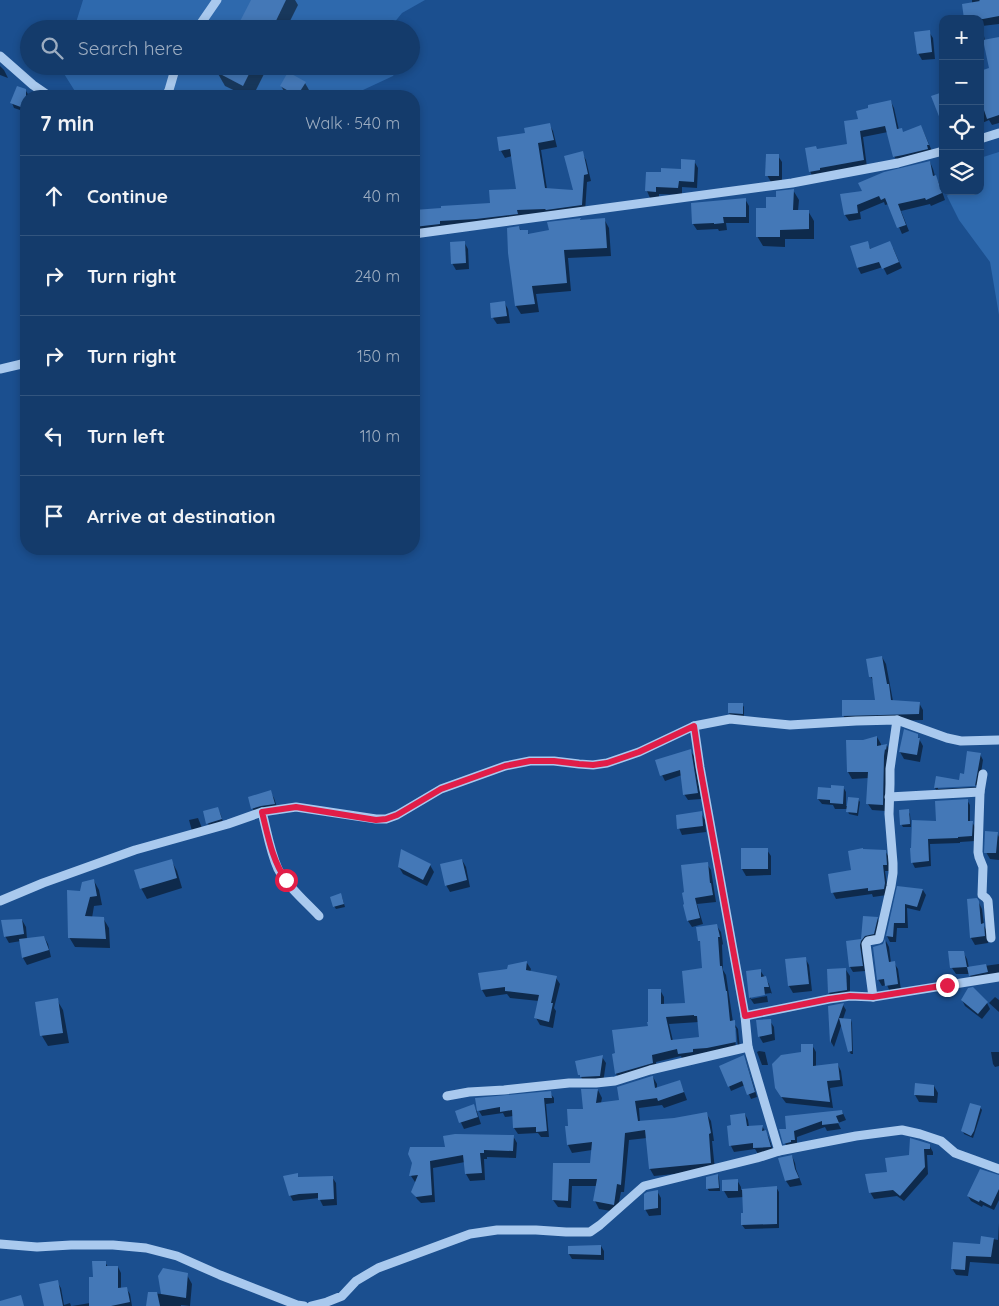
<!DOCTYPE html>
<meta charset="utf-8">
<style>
body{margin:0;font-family:Quicksand,sans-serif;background:#1d4271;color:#f1f3f6}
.controls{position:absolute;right:15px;top:15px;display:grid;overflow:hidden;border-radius:10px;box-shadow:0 2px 8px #0003}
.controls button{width:45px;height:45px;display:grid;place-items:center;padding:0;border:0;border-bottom:1px solid #33557e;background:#143b6b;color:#f1f3f6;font:25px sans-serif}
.stop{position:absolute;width:15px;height:15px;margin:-11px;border:4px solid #e11d48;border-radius:50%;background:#fff}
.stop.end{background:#e11d48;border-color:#fff;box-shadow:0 1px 5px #0008}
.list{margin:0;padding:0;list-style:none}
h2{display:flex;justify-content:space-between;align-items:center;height:65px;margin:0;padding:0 20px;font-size:21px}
h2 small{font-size:16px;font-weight:400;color:#9dadc1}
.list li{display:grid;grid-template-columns:32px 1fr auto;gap:15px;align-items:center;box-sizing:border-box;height:80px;padding:0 20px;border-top:1px solid #33557e}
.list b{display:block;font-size:19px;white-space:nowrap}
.list em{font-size:16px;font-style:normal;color:#9dadc1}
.icon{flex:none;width:28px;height:28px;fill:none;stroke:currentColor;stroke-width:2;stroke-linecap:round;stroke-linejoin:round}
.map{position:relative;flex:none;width:999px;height:1306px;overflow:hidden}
.search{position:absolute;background:#143b6b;box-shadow:0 2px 8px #0003;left:20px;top:20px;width:400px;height:55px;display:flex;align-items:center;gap:12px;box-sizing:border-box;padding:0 18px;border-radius:28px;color:#9dadc1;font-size:19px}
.panel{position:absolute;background:#143b6b;box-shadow:0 2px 8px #0003;left:20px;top:90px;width:400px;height:465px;border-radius:20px}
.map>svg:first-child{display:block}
</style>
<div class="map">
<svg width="999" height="1306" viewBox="0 0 999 1306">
<rect width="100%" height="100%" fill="#1b4f8f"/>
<g fill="#2e69ad">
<polygon points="83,0 425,0 402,13 389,29 74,29"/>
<polygon points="61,66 399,66 393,76 363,90 355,96 78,96 61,69"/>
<polygon points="999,152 999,315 990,262 959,220 947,196 951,191 980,191 980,158"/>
</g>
<g fill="#0007" fill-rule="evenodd">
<polygon points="252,0 295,0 298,5 286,29 238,29"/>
<polygon points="972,0 999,0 999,24 982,26 985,41 999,38 999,123 992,125 989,120 980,124 980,104 983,103 990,69 985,44 980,45 980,19 972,3"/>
<polygon points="929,32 933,38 935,59 922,60 918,53"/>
<polygon points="0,66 4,70 8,78 0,75"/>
<polygon points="219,66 268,66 253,96 246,96 225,86 217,72"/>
<polygon points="305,83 309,90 305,96 291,96 285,93 281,86"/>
<polygon points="18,87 26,91 29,96 26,96 26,112 14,108 12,103"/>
<polygon points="891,102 894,108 899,130 903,133 921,126 932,151 898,163 894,156 888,132 863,137 867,167 813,178 810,171 817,150 848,145 859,120"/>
<polygon points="549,124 553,131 557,147 541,150 547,189 575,191 582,153 586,160 591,181 587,182 585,212 414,232 414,209 417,211 492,204 518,190 512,156 505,158 501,151 526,134"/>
<polygon points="778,156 782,162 782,182 771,182 767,175"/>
<polygon points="694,161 698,168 697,188 682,187 682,195 659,194 659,198 650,198 647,191 662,173 682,170"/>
<polygon points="930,162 933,169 935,176 939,183 945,200 931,206 930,204 901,211 909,231 902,234 889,204 885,205 884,202 860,212 861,219 849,221 845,215 863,192"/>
<polygon points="793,190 799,200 798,211 808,211 814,221 814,239 785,239 785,247 763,246 757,236 767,209"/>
<polygon points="745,199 749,206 749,223 726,223 727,230 719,231 718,229 697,230 693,224"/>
<polygon points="580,219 581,221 604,219 609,228 611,256 568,258 571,291 536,294 539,312 521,314 516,306 510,253 519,227 521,231 527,231 529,235 550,231"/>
<polygon points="464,242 468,249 469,269 456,270 452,263"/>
<polygon points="867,242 871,250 893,248 902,268 887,275 883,267 861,274 858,268 851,247"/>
<polygon points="414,270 416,275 418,285 414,285"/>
<polygon points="504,302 508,309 510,323 497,324 493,318"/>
<polygon points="882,657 886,664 893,701 919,703 923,710 923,720 847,722 843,715 876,701 874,683 871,677"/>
<polygon points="742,704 744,707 744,716 731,716 729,713"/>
<polygon points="917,735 923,746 920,762 904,759 900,752"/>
<polygon points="877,737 881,744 881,747 887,745 890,752 886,811 872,810 868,804 869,778 852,779 848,772 863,741"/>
<polygon points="690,750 694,756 701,799 688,800 684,794 682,775 665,781 662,775"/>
<polygon points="980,754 983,760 979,785 938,787 938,789 978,787 978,792 938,794 935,788 937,778 960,781"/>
<polygon points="843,787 846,792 846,806 848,806 858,799 860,802 858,816 849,814 847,809 835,809 833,805 822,804 818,799 832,789"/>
<polygon points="270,792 274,798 278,810 256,815 253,809 250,798"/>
<polygon points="967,800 970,805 970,822 972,822 975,827 975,841 960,842 960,843 930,844 931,866 915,868 912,862 937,823"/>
<polygon points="218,809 221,815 224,826 211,830 208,823"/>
<polygon points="908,811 910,814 911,827 903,827 901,824"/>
<polygon points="701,813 705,820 706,832 682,835 679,828"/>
<polygon points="198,818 202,828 192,831 189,820"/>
<polygon points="997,833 999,837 999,860 990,859 986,852"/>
<polygon points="767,850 771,856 771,875 746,876 742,869"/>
<polygon points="885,851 889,857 890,871 885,871 888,891 887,895 873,897 872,894 836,899 833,893 852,871"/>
<polygon points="171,860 177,871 182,888 147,899 141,888"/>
<polygon points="462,860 466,867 470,887 450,892 446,885"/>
<polygon points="707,864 711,870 716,902 697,904 703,924 692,927 688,921 684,906"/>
<polygon points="430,865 434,872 427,886 403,874 399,867"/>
<polygon points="94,881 99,890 102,905 94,906 92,918 103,918 109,928 110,948 75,947 69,937 81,892"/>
<polygon points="898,887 923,890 926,895 920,911 907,908 908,928 897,928 896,942 890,942 887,936"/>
<polygon points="342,897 345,907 336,909 334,906"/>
<polygon points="968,900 978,901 982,909 984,926 987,931 988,943 975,945 971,938"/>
<polygon points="864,917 877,918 880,923 876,939 863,947 862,951 865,971 853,972 850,967 847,942 862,940"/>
<polygon points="22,920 26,927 27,939 44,937 48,944 51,957 27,965 23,958 21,941 9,943 5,936"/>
<path d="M716,925L721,932L723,944L722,945L723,970L726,975L733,1022L738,1029L740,1049L683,1061L681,1056L656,1062L657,1070L621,1081L616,1074L614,1055L649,1027L660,990L664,997V1005L687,1004L703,970L702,945L699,940ZM699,1022L700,1038L673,1041L669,1024ZM734,1028H736L738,1048H736Z"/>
<polygon points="886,941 889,947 891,963 894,963 898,969 901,990 890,992 887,985 882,986 878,979 884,945"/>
<polygon points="963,952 967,959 969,968 999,964 999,978 974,982 969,974 956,974 952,968"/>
<polygon points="805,958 809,965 812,991 793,993 789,986 786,960"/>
<polygon points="527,963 531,969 530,972 556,978 560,984 554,1008 556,1011 553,1028 540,1025 536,1018 539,1001 510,998 507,994 486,997 482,990 509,970"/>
<polygon points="760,970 769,984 772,994 771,993 751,996 751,999 767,996 768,1002 754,1004 750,998"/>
<polygon points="846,970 850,976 850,997 833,999 829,993"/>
<polygon points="972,989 987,1003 990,1009 982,1019 965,1006 962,1000"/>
<polygon points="995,997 999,1000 999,1012 989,1003"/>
<polygon points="57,1000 63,1010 69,1043 48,1046 42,1036 37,1003"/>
<polygon points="843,1005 846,1010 843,1019 851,1020 852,1023 853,1054 851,1054 849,1051 842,1023 834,1047 831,1042 829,1007"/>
<polygon points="770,1021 774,1027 775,1040 763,1043 759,1036"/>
<polygon points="812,1045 816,1052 816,1067 838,1065 841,1071 843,1086 830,1088 833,1108 786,1103 780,1095 802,1053"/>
<polygon points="759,1051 765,1052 768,1065 762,1065 757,1052"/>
<polygon points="991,1052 999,1052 999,1066 995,1067 993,1064"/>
<polygon points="602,1057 606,1063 603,1083 584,1082 580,1075"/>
<polygon points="743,1057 746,1062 757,1097 751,1099 745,1085 731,1091 729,1086"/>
<polygon points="653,1077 657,1084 657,1088 679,1081 683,1089 687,1100 664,1108 662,1105 639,1108 640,1122 674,1119 706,1113 711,1121 714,1141 712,1141 715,1170 654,1176 650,1169 647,1138 629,1140 624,1192 621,1192 617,1212 599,1209 595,1201 597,1186 572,1186 571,1208 558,1207 553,1200 555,1164 591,1164 592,1150 572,1153 568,1145 567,1127 569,1127 584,1110 598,1090 602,1098 601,1103 620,1101"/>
<polygon points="916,1085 934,1086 938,1093 937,1103 919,1102 915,1095"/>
<polygon points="550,1093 554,1098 554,1103 546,1104 549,1137 541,1137 538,1133 518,1134 514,1128 513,1116 505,1117 503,1113 482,1116 479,1111"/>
<polygon points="474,1106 477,1112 481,1124 464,1129 456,1112"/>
<polygon points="980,1107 982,1110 973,1138 964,1134 963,1131"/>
<polygon points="842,1111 846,1120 838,1123 841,1129 827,1131 825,1127 797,1137 797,1146 788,1149 785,1143 787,1130"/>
<polygon points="745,1114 748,1120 749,1127 762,1126 769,1138 774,1153 758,1154 755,1149 734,1152 731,1146 733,1126"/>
<polygon points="513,1136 517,1143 516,1158 487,1157 487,1159 484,1159 485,1180 470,1181 466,1174 465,1162 433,1168 435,1202 421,1203 417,1199 413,1192 417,1182 415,1182 411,1176 447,1148"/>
<polygon points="929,1145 933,1152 933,1155 927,1155 928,1174 904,1201 897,1196 874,1199 870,1192 888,1173 910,1157"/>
<polygon points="792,1156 795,1163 796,1169 802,1185 790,1187 786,1181"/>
<polygon points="297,1175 299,1178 332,1177 336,1183 337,1205 323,1206 319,1198 293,1201 290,1195"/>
<polygon points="718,1175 719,1178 720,1191 709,1191 707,1188"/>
<polygon points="999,1176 999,1200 994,1210 983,1205 982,1207 971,1201 968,1196"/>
<polygon points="737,1180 741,1187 741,1190 776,1187 779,1192 779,1228 745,1229 742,1225 745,1214 744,1197 728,1198 724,1191 723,1181"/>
<polygon points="657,1191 661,1198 661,1215 649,1216 645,1209"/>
<polygon points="999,1223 999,1264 970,1262 968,1276 956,1275 952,1268 954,1243 981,1246 982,1237 998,1240"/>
<polygon points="601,1246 604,1251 604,1260 572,1259 569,1254 569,1248"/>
<polygon points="105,1262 108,1267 118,1267 121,1273 121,1289 126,1288 130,1294 132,1306 72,1306 90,1303 94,1278"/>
<polygon points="187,1275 192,1284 190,1306 181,1305 181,1306 147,1306 149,1293 162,1294"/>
<polygon points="57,1282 61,1288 64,1305 70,1303 71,1306 48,1306"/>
</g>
<g fill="#4478b7" fill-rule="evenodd">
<polygon points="251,0 286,0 272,29 236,29"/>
<polygon points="979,0 999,0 999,16 983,19 964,19 962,4 980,1"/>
<polygon points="930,30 932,52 917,54 914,32"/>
<polygon points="999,37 999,115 987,119 980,98 980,71 989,68 983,40"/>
<polygon points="205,66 253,66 243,86"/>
<polygon points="288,72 306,82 297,96 280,86"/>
<polygon points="17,86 26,89 26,109 10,103"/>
<polygon points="943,92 943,124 942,124 931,96"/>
<polygon points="891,100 897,129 902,128 903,132 921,125 929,145 927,145 928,149 903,155 893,157 885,126 860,131 864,160 820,168 820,170 809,172 805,148 816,146 817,149 847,144 844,121 858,119 856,111 868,108 868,105"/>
<polygon points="550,123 554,140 538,143 545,188 573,190 564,156 583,151 588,174 584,175 582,205 546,210 545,209 517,210 518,214 476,219 440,221 440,224 414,227 414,210 441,208 441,206 490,203 489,190 516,189 510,149 499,151 497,137 525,133 524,128"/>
<polygon points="766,154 779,154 779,176 765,176"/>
<polygon points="681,159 695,160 694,182 679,181 678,188 656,187 656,192 645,191 646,172 661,172 661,168 681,169"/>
<polygon points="930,161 933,176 936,175 942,193 926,200 925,198 898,204 906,225 897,228 885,198 881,200 879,196 857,205 858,213 844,215 840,194 862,191 858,183 884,172"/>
<polygon points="794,189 793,210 809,210 809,229 780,230 780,237 756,237 756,208 766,208 766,197 776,197 776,191"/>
<polygon points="746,198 746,217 723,217 724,223 714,224 714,223 692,224 691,203"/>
<polygon points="581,218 580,220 605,218 607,248 564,250 567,283 532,286 535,304 515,306 508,253 507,228 519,226 520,230 528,230 528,234 549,230 547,222"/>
<polygon points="465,241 466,263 451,264 450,242"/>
<polygon points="868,241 870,249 890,241 899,262 882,269 879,262 857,268 850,246"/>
<polygon points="505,301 507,316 491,318 490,303"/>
<polygon points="882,656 887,684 889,684 891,700 920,702 919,714 842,716 842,700 875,700 872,677 869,677 866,659"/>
<polygon points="728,703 743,703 743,714 728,713"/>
<polygon points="904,729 918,734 918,738 920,738 917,755 899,752"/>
<polygon points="877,736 877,746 887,744 886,750 885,749 884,756 883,805 866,804 868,772 847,772 846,740 863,740"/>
<polygon points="691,749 698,793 683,795 680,770 660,776 655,760"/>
<polygon points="967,751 981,753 975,786 934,788 936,776 959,780 960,773 964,774"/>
<polygon points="831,785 844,786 843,804 830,803 830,800 817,799 818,787 831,788"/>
<polygon points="271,790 275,804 261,806 251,809 248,797"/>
<polygon points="848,797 859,798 857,813 846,812"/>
<polygon points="968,799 968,821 973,821 972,836 958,837 958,838 928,839 929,861 911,863 910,848 911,848 912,820 936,821 935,801"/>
<polygon points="218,807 222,819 206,824 203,811"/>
<polygon points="909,809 910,824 900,825 899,810"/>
<polygon points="702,811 703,826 677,829 676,815"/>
<polygon points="985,831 998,832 996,853 984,853"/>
<rect x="741" y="848" width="27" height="21"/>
<polygon points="863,848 863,849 886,850 887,865 883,865 885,883 884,889 868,891 868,888 831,893 828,874 851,870 848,851"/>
<polygon points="401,849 431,864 423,880 398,867"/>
<polygon points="172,859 177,878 140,889 134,870"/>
<polygon points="462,859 467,880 445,886 440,864"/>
<polygon points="708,862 710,883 711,883 713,895 695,898 700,918 687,921 683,905 684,904 682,893 684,892 681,865"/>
<polygon points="94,879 97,896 90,897 85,916 104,917 106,939 68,938 67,890 80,891 82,882"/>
<polygon points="897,886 923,889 917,907 905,904 905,923 894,923 893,937 886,936"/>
<polygon points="341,893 344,904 333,907 330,897"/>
<polygon points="977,898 979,901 981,924 984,923 985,936 970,938 967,899"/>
<polygon points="863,916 878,917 874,934 865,936 861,941 860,945 863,966 849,967 846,941 861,939"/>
<polygon points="22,919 24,934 4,937 1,920"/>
<path d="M717,924L720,937H718L720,966H722L726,991H727L730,1021L735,1020L736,1042L707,1048L693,1049V1052L678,1054L677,1049L652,1055L653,1063L615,1074L612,1054L615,1053L612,1030L648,1026L647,1022H648V989H661V1004L685,1003L682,971L702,968L700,941H698L696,927ZM694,1015V1016H697L699,1037L671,1040L666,1017Z"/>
<polygon points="44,936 49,950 22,958 19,939"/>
<polygon points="885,939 889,962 895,961 898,984 885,986 884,979 877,980 873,947 883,944"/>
<polygon points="948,951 964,951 967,967 950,968"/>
<polygon points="806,957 809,984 788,986 785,959"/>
<polygon points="527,961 526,970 557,976 551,1003 553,1003 549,1022 534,1018 539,995 505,991 505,987 481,990 478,973 507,969 508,965"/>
<polygon points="986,964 988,972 969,976 967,967"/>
<polygon points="846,968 847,990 828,993 827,969"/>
<polygon points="761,969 761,977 766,976 769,987 764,987 765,995 749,998 746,971"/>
<polygon points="973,987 988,1002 978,1014 961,1000 968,988"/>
<polygon points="58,998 63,1033 40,1036 35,1002"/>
<polygon points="844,1003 830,1043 828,1006"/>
<polygon points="839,1018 851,1019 852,1051 848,1052"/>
<polygon points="771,1019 772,1034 758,1037 756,1020"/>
<polygon points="801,1044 813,1044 813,1066 838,1063 840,1080 827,1081 830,1102 781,1097 775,1088 772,1064 781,1055 801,1052"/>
<polygon points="603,1055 600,1076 580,1077 580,1075 578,1075 575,1061"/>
<polygon points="744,1055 755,1092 747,1095 742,1081 728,1087 719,1066"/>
<polygon points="652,1076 653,1076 655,1088 680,1080 684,1092 658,1101 657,1098 635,1101 638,1121 674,1118 707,1112 711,1133 709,1134 711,1163 649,1169 645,1130 625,1133 621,1185 617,1184 614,1205 593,1201 597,1179 569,1179 568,1201 552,1200 553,1163 590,1163 592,1142 567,1145 565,1126 568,1126 567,1109 583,1109 581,1089 598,1089 596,1103 619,1100 617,1087"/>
<polygon points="915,1083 934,1085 934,1096 914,1095"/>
<polygon points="551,1091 552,1098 544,1098 547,1131 536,1132 536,1127 513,1128 512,1110 500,1112 500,1107 477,1111 475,1098"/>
<polygon points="970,1103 981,1106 974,1131 971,1136 961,1131"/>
<polygon points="474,1104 478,1117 459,1123 455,1111"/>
<polygon points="842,1110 843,1114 836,1116 839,1123 822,1125 822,1121 794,1131 795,1140 791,1140 791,1142 783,1144 779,1129 786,1129 785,1116"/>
<polygon points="745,1113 747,1126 763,1125 762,1131 766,1130 771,1147 753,1148 753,1143 729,1146 727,1126 731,1125 730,1115"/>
<polygon points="455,1134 514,1135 513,1151 484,1150 484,1153 480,1153 482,1173 465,1174 463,1155 430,1161 432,1195 416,1197 411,1192 418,1175 409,1176 412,1163 408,1154 410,1147 445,1147 443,1136"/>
<polygon points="910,1138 930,1144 930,1149 924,1149 925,1167 900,1196 893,1190 869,1193 865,1174 887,1172 885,1158 909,1155"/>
<polygon points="792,1155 795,1169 799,1178 785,1181 778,1158"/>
<polygon points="980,1169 999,1175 999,1189 991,1206 980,1200 979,1202 967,1196"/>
<polygon points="298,1173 298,1177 333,1176 334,1199 318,1200 318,1193 299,1194 289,1196 283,1176"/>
<polygon points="718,1174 719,1188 706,1189 706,1177"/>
<polygon points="738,1179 738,1191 722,1191 722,1180"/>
<polygon points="777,1186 777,1224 741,1225 741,1213 743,1213 742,1189"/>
<polygon points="658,1190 658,1208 644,1210 644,1194 647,1192"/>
<polygon points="981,1236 994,1238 991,1257 966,1256 965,1270 951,1269 953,1242 980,1244"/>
<polygon points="601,1245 601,1255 568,1254 568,1246"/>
<polygon points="92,1261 106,1261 106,1266 118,1266 118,1288 127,1287 130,1302 111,1306 89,1306 89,1277 93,1277"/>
<polygon points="163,1268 188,1273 186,1298 161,1294 158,1276"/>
<polygon points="58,1280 63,1306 44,1306 39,1284"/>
<polygon points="148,1292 157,1292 160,1306 146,1306"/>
<polygon points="21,1295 24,1306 0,1306 0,1301"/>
</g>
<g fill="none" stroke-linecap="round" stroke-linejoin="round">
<g stroke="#a9c9ee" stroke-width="9">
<polyline points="197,29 217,0"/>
<polyline points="0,56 33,85 49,96"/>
<polyline points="166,96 169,90 176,66"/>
<polyline points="980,139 999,133"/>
<polyline points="414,234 792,183 898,163 943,151"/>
<polyline points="0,369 26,363"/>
<polyline points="694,726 700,767 745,1016 748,1047 779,1151"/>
<polyline points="983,774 980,792 978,852 979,857 983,867 982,895 986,898 988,901 991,938"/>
<polyline points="889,797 980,792"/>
<path d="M262,812C267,831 270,851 278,869C287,886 306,902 319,916"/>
<polyline points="0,901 43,883 135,850 228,824 262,812 296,807 376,819 386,819 397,815 441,789 505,766 530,761 554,761 579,764 593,765 607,763 639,752 694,726 730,719 790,725 856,721 897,720 947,738 961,741 999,740"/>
<polyline points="873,997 866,944 868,941 879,939 891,886 893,873 893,863 889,814 890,784 890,769 897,720"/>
<polyline points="745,1016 829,999 850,996 873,997 999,977"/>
<polyline points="447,1096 469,1092 504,1090 569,1083 596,1083 615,1081 650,1070 748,1047"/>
<polyline points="0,1244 37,1247 71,1245 113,1245 146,1248 177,1256 220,1275 297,1305 304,1306"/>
<polyline points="311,1306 327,1302 342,1296 356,1281 378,1268 470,1234 497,1230 536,1230 566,1232 590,1232 600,1225 644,1186 757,1158 779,1151 856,1136 902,1130 920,1134 941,1141 955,1153 999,1169"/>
</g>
</g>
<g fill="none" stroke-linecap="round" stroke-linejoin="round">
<path stroke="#e11d48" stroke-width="6" d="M286,880C272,860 268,836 262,812L296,807L376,820L386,819L397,815L441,789L505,766L530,761H554L579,764L593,765L607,763L639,752L694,726L700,767L745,1016L829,999L850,996L873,997L947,985"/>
</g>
</svg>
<div class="controls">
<button>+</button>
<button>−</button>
<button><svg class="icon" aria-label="locate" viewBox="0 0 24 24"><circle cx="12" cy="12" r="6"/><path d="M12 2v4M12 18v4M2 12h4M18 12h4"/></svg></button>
<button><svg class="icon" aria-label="layers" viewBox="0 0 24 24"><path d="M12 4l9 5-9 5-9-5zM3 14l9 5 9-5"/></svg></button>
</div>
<div class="stop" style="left:286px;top:880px"></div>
<div class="stop end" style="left:947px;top:985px"></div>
<div class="search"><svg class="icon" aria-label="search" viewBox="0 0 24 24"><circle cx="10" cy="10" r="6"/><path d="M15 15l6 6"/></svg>Search here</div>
<section class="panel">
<h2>7 min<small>Walk · 540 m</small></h2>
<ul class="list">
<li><svg class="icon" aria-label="ahead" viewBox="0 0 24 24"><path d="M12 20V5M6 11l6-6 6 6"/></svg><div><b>Continue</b></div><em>40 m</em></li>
<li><svg class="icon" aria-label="right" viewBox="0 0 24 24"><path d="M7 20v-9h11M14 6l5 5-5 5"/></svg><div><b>Turn right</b></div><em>240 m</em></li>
<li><svg class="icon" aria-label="right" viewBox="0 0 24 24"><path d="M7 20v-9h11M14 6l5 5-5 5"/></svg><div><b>Turn right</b></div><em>150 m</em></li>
<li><svg class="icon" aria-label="left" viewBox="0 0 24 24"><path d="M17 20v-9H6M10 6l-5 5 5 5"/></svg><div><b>Turn left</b></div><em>110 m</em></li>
<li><svg class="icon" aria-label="arrive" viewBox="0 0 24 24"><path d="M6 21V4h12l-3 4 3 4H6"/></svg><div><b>Arrive at destination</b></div></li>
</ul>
</section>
</div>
